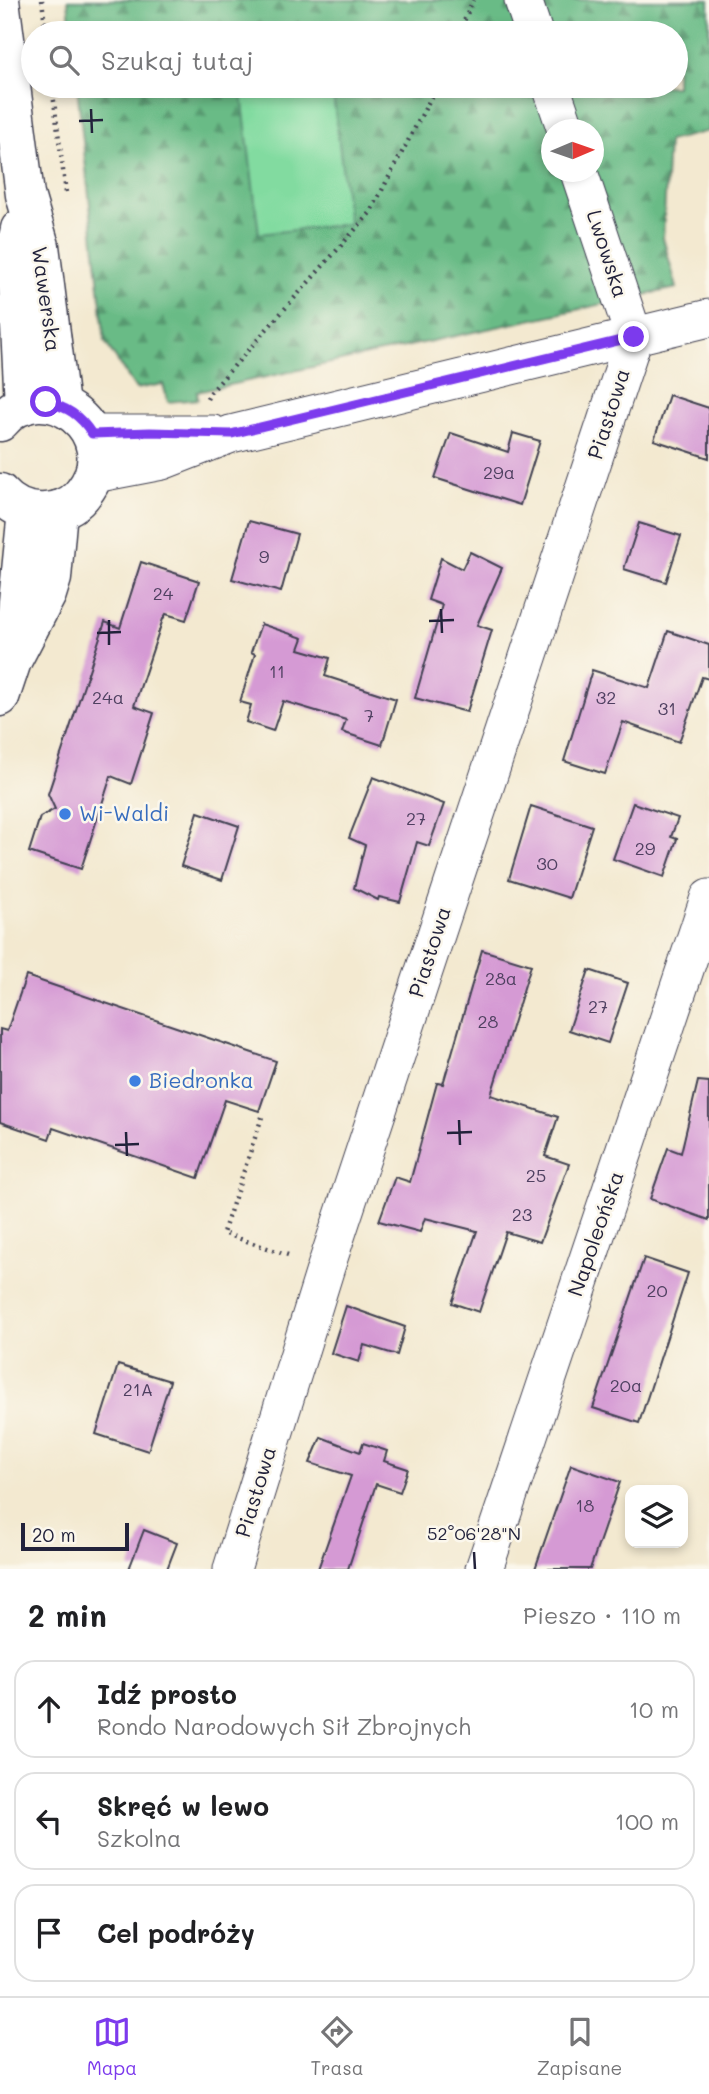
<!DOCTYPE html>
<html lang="pl">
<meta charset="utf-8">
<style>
body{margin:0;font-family:Mali,sans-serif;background:#f2f2f2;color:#202124}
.controls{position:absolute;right:21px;bottom:21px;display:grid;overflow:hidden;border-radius:14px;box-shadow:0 4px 10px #0003}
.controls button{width:63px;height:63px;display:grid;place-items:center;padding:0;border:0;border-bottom:2px solid #e0e0e0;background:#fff;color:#202124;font:35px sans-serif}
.compass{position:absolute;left:541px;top:119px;width:63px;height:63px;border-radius:50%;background:#fff;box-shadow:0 4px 10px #0003;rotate:88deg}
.scale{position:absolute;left:21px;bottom:18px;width:108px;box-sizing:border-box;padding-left:7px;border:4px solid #22223b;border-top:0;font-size:19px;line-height:24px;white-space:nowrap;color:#22223b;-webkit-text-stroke:5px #fbf7ec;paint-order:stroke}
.stop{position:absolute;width:21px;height:21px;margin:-16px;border:5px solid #7c3aed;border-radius:50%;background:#fff}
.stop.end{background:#7c3aed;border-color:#fff;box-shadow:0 2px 7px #0008}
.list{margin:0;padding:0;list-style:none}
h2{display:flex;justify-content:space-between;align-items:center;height:91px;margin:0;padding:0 28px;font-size:30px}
h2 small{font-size:23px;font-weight:400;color:#757577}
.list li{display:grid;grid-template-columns:46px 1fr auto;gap:21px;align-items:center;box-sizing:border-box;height:98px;margin:0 14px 14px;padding:0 14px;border:2px solid #e0e0e0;border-radius:21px}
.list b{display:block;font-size:26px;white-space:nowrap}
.list p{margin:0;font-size:23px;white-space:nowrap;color:#757577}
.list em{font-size:23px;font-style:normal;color:#757577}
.icon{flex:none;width:38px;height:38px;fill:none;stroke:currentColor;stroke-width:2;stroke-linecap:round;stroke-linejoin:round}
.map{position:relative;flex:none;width:709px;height:1569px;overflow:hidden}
.search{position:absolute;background:#fff;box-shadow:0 4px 10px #0003;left:21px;right:21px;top:21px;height:77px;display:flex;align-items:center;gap:18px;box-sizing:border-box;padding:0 24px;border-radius:38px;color:#757577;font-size:26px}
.sheet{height:427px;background:#fff}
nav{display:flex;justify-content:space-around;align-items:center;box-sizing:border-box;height:98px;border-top:2px solid #e0e0e0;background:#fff;font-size:19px;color:#757577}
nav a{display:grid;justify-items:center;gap:4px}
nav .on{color:#7c3aed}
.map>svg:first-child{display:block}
</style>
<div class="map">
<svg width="709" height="1569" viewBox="0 0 709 1569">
<defs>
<pattern id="forest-firs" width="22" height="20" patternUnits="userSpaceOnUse" patternTransform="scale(1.75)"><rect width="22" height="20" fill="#69bb86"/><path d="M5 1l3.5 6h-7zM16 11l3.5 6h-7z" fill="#56986f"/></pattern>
</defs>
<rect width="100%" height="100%" fill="#fbf7ec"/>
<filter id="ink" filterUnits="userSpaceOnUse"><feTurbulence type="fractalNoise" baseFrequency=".0143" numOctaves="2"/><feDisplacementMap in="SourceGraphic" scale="14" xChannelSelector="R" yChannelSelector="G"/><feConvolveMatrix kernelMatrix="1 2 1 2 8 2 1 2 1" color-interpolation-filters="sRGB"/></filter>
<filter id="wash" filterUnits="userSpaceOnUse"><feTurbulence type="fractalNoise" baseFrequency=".00686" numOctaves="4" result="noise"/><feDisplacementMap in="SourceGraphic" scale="28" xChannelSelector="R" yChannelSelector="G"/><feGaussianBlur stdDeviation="1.57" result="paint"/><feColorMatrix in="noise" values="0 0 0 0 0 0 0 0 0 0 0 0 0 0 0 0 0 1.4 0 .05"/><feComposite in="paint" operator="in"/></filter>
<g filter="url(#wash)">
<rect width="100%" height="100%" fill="#f3e9d0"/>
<path fill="url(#forest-firs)" stroke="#466e60" stroke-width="2" fill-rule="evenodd" d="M68,0H709V131L668,141L663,238L677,288L197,392L198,399L168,402L163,384L136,389L105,342L77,86H314L242,95L348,223L332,86H676V33H71ZM552,130H594V172H552Z"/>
<polygon fill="#82dba0" stroke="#527e6e" stroke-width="2" points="314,86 332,86 349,224 259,234 242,95"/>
<g id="blocks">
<g fill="#d59ad4">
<polygon points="669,395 709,408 709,458 654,440"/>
<polygon points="451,433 508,452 513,433 540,441 520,505 435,478"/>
<polygon points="249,521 297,534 281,592 232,579"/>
<polygon points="639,523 681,536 666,582 624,569"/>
<polygon points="470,552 502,568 477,625 492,630 467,712 415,698 442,605 428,600 441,558 462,569"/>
<polygon points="141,562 199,581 186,620 166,614 163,619 134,706 154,713 131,784 111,776 81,869 29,852 40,817 55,809 48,794 105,622 120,628"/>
<polygon points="261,624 303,638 299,649 330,658 325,676 396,699 382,745 342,732 346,720 283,701 273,731 246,722 251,705 240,702 255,654 251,652"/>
<polygon points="668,631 709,645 709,679 702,677 679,742 623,722 605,774 564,761 592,670 649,688"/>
<polygon points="373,777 444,804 429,846 417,842 400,902 379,897 378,900 354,888 365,845 349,838"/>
<polygon points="633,803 678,818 671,837 677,839 664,877 613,859"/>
<polygon points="531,806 592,826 569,898 509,879"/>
<polygon points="198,812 239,826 222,880 181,866"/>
<polygon points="482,950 531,965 491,1095 558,1117 545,1156 569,1164 540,1242 506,1232 479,1312 452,1303 477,1231 425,1218 420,1232 379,1221 395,1177 410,1182 437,1083 443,1084"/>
<polygon points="589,970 628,983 608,1043 569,1030"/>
<polygon points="26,976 276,1061 259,1111 225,1100 198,1178 53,1128 49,1139 0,1122 0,1029 7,1031"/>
<polygon points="698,1081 709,1082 709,1220 650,1199 668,1148 681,1153"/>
<polygon points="644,1258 688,1273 639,1423 593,1408"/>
<polygon points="346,1306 405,1327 397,1355 364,1345 359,1362 331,1353"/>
<polygon points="118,1365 170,1381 148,1451 96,1434"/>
<polygon points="321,1437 360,1452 363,1443 387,1451 384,1461 408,1469 400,1492 376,1484 348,1569 318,1569 351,1476 310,1463"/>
<polygon points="571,1465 620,1482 590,1569 535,1569"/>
<polygon points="144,1530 177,1543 167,1569 129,1569"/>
</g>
</g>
</g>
<g filter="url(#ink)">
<use href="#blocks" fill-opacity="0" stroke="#414051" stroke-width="2"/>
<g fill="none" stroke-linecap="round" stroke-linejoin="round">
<defs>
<g id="minor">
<polyline points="523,0 534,33"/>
<polyline points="551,86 566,130"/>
<polyline points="579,172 634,337"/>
<polyline points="92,434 213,434"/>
<polyline points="94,474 162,461 231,434 709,318"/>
<polyline points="232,1569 326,1267 634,337"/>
<polyline points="484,1569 709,898"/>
</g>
<g id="tertiary">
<polyline points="0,0 25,195 40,246 60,405"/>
<polyline points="20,229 16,248 24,405"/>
<path d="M0,422C45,368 128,434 84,492C77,502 66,509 53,511C33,515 14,509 0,493"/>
<polyline points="14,642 27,511"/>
<polyline points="0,697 12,661 47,594 52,578 58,510"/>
</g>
</defs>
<use href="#minor" stroke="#414051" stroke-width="39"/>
<use href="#tertiary" stroke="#414051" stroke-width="41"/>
<g stroke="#414051" stroke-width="4.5" stroke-dasharray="2 5" stroke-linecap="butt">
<polyline points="42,0 46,33"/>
<polyline points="459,33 473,0"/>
<polyline points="52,86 66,193"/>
<polyline points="207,399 210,393 370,213 437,86"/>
<polyline points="262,1117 223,1233 291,1256"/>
</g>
<use href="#minor" stroke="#fff" stroke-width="37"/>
<use href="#tertiary" stroke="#fff" stroke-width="38"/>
</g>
</g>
<g fill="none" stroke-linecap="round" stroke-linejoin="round" filter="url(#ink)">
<path stroke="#7c3aed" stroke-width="9" d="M46,402C67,407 80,415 92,434L150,432L231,434L634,337"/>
</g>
<path fill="none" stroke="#22223b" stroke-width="2.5" d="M91,109L92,133M79,121L103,120M441,609L442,633M109,620V645M429,621L454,620M97,633L121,632M459,1120L460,1145M126,1132L127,1156M447,1133L472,1132M115,1145L139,1144M474,1552L475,1569"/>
<g fill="#3f7fe0" stroke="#fbf7ec" stroke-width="2.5">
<circle cx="65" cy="814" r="7"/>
<circle cx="135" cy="1081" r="7"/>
</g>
<g text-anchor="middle" stroke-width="5" stroke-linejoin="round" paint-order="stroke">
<g font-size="18" fill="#4f4061">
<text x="499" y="479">29a</text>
<text x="264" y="563">9</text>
<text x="163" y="600">24</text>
<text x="277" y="678">11</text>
<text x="108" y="704">24a</text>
<text x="606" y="704">32</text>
<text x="667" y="715">31</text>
<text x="369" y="722">7</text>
<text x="416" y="825">27</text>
<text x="645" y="855">29</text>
<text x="547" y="870">30</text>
<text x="501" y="985">28a</text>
<text x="598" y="1013">27</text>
<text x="488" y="1028">28</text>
<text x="536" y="1182">25</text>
<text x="522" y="1221">23</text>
<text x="657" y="1297">20</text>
<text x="626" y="1392">20a</text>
<text x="138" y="1396">21A</text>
<text x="585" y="1512">18</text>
</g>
<g font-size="21" fill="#22223b" stroke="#fbf7ec">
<text transform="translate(607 254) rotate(72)" y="7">Lwowska</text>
<text transform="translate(46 299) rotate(82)" y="7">Wawerska</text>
<text transform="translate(609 414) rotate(-72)" y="7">Piastowa</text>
<text transform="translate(430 952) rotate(-72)" y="7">Piastowa</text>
<text transform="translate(596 1234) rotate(-71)" y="7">Napoleońska</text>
<text transform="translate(256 1492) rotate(-73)" y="7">Piastowa</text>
</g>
<g font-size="21" fill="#366cbe" stroke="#fbf7ec" text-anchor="start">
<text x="79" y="821">Wi-Waldi</text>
<text x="149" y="1088">Biedronka</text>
</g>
</g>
<g font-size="18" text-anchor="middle" fill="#22223b" stroke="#fbf7ec" stroke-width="5" stroke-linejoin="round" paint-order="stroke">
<text x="474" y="1540">52°06'28"N</text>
</g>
</svg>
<div class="controls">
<button><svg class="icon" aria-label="layers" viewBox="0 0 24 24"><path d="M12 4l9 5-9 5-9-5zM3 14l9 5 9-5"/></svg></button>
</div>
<svg class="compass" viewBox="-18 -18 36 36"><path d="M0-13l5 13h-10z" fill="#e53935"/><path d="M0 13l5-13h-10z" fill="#757577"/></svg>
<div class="scale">20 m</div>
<div class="stop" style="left:46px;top:402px"></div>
<div class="stop end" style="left:634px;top:337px"></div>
<div class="search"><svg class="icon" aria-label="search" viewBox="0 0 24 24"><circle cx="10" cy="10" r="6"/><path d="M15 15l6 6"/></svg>Szukaj tutaj</div>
</div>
<section class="sheet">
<h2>2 min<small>Pieszo · 110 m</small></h2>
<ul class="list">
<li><svg class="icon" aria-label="ahead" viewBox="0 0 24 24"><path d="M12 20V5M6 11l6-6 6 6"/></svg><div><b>Idź prosto</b><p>Rondo Narodowych Sił Zbrojnych</p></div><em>10 m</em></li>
<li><svg class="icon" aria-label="left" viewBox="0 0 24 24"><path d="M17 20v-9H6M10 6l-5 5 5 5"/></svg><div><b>Skręć w lewo</b><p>Szkolna</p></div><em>100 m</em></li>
<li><svg class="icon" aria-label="arrive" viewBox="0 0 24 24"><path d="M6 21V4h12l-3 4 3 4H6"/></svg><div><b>Cel podróży</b></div></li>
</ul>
</section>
<nav>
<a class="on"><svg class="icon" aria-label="map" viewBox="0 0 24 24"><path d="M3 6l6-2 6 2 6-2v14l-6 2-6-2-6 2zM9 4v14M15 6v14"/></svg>Mapa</a>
<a><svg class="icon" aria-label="directions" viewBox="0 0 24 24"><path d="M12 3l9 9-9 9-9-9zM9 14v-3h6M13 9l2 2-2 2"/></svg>Trasa</a>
<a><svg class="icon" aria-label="saved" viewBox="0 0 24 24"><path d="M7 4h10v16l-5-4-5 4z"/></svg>Zapisane</a>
</nav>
